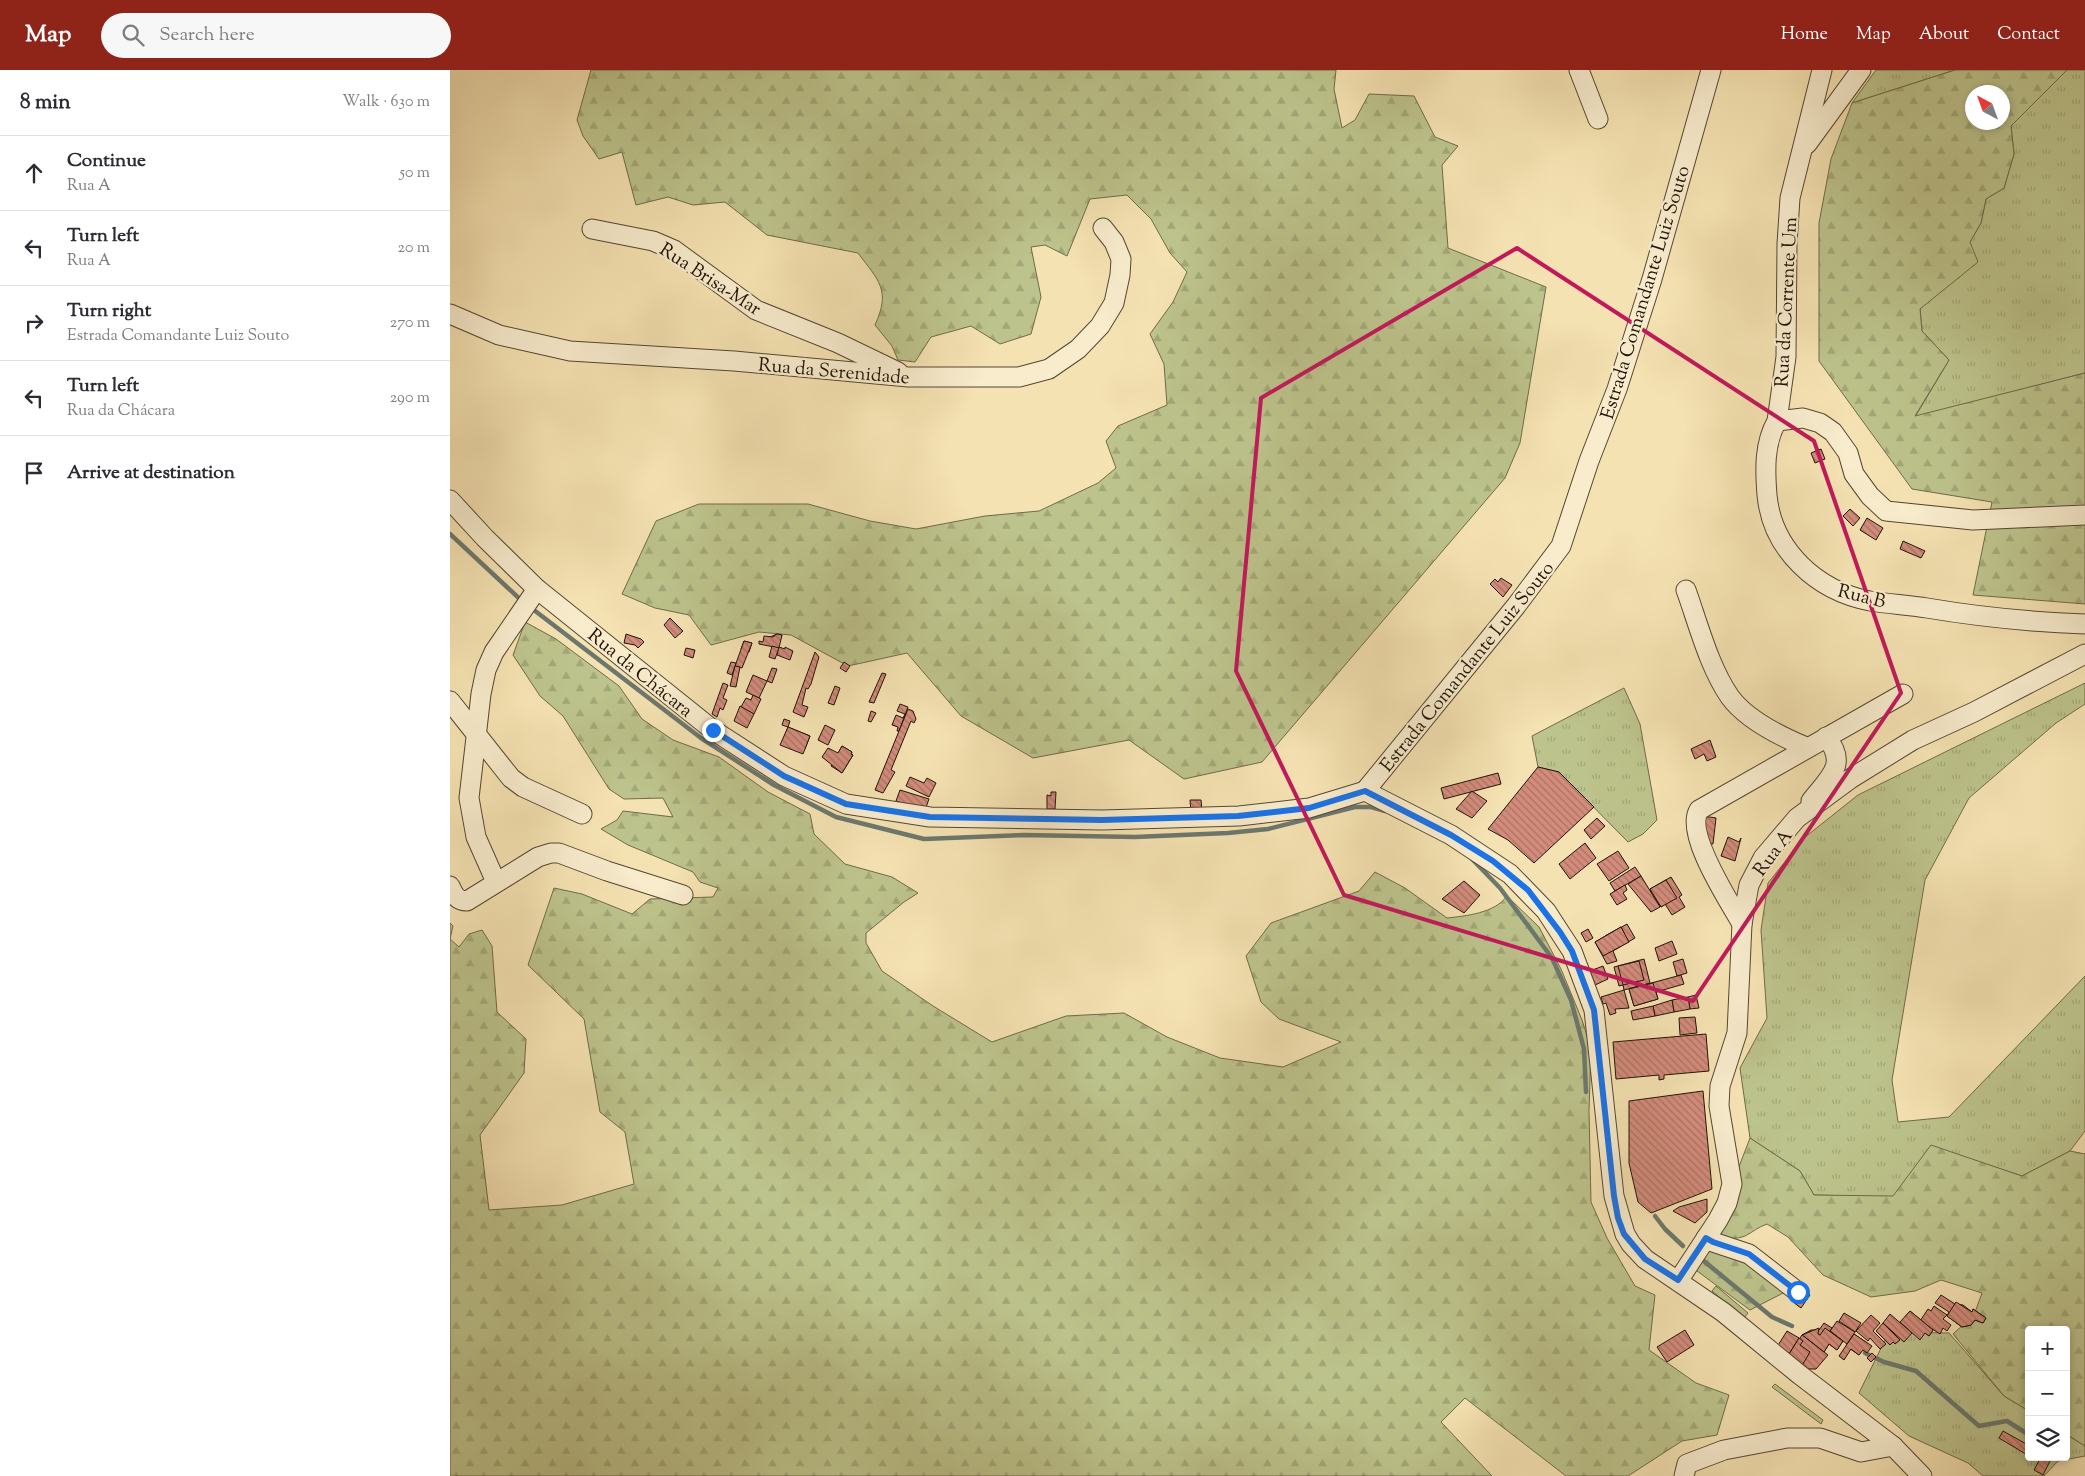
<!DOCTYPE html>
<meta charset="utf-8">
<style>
body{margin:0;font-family:"Sorts Mill Goudy",serif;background:#f7f7f7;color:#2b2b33}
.controls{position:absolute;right:15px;bottom:15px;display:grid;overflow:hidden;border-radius:5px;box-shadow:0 2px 8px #0003}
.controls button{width:45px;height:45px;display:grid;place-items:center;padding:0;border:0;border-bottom:1px solid #e1e1e2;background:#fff;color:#2b2b33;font:25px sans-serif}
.compass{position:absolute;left:1515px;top:15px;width:45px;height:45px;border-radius:50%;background:#fff;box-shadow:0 2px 8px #0003;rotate:319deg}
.stop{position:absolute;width:15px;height:15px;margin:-11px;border:4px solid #1a73e8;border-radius:50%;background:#fff}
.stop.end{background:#1a73e8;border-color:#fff;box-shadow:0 1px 5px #0008}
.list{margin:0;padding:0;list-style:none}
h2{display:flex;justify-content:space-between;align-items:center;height:65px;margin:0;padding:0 20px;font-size:21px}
h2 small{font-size:16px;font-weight:400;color:#7c7c81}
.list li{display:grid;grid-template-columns:32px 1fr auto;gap:15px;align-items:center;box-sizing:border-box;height:75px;padding:0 20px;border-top:1px solid #e1e1e2}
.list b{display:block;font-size:19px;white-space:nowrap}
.list p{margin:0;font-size:16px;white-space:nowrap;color:#7c7c81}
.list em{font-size:16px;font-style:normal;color:#7c7c81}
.icon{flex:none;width:28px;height:28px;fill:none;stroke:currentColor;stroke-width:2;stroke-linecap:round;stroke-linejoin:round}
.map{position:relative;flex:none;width:1635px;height:1406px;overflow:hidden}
header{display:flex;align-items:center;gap:30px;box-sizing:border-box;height:70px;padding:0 25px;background:#8f2418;color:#fff}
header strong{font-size:24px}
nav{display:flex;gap:28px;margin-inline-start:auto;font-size:18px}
.search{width:350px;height:45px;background:#f7f7f7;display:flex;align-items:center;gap:12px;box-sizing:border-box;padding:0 18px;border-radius:28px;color:#7c7c81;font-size:19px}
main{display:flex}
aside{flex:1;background:#fff}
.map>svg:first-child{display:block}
</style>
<header>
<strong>Map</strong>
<div class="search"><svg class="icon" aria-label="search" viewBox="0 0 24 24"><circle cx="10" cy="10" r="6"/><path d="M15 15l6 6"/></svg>Search here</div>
<nav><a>Home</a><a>Map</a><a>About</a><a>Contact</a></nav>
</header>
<main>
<aside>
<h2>8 min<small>Walk · 630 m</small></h2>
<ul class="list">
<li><svg class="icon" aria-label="ahead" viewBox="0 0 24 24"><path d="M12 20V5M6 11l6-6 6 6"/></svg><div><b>Continue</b><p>Rua A</p></div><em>50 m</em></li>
<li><svg class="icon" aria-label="left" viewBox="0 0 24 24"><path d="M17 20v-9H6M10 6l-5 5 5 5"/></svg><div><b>Turn left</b><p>Rua A</p></div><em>20 m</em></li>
<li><svg class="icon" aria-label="right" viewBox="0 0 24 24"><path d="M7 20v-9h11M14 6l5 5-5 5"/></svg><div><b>Turn right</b><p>Estrada Comandante Luiz Souto</p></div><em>270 m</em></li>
<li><svg class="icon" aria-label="left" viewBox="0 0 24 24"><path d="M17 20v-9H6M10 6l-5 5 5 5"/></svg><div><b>Turn left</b><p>Rua da Chácara</p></div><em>290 m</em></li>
<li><svg class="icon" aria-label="arrive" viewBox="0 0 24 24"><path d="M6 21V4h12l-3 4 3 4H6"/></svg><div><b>Arrive at destination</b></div></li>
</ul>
</aside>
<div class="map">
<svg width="1635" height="1406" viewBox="0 0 1635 1406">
<defs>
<pattern id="grass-tufts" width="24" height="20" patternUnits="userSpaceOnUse" patternTransform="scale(1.25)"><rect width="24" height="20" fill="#bdc38c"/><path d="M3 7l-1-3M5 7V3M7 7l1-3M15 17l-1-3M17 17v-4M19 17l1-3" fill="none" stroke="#a2a777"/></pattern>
<pattern id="forest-firs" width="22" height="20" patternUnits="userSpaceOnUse" patternTransform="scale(1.25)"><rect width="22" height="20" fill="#bdc38c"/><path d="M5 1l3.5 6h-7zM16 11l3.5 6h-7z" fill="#a2a777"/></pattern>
<pattern id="building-back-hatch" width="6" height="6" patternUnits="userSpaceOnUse" patternTransform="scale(1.25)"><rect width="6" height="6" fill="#d38c7c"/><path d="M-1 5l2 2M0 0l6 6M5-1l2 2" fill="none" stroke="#ab7164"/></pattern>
</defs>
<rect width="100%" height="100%" fill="#f5e2b2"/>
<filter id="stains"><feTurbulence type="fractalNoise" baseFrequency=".004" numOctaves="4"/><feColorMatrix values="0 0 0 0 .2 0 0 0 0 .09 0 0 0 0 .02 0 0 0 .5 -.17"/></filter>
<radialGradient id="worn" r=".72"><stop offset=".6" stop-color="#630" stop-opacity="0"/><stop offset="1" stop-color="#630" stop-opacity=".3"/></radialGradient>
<g fill="url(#grass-tufts)" stroke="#6f6b48">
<polygon points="1426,0 1505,0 1402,33"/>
<polygon points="1617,0 1635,0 1635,303 1465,347 1499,290 1472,261 1470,239 1520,172 1531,153 1536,129 1554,118 1564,84 1561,56"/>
<polygon points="1635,613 1635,634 1606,653 1519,728 1475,810 1442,1010 1448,1052 1499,1047 1635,906 1635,1061 1620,1081 1572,1106 1481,1076 1443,1127 1364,1125 1350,1101 1300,1068 1290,998 1317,948 1311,860 1318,813 1354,768 1408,725"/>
<polygon points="1174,618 1190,654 1207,750 1193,764 1178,772 1109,702 1088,697 1082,666"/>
<polygon points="1439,1262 1499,1263 1554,1326 1579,1341 1579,1387 1616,1387 1616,1364 1635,1376 1635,1386 1608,1391 1594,1406 1533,1406 1518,1393 1459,1366 1409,1323"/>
</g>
<g fill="url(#forest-firs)" stroke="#6f6b48" fill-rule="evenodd">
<path d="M141,0H886L884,19L892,58L905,50L919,24L964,26L985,67L1008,76L992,95L998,178L1096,217L1070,373L1055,408L812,692L734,709L679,670L583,688L511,646L457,583L398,596L341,565L309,562L261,575L239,545L205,538L172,524L206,451L249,434H358L420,451L466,459L535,446L589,441L648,413L666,398L656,371L668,356L717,335L714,294L700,264L723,232L737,202L720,183L701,149L677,125L640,129L617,186L595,175L581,177L591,227L581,264L550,274L521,256L481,267L465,292L448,290L442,276L425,255C441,220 429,211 408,183L317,165L275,132L243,135L218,127L186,135L172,82L149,89L133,66L127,50Z"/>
<path d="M1505,0H1617L1561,56L1564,84L1554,118L1536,129L1531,153L1520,172L1528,192L1470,239L1472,261L1499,290L1465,346L1635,303V534L1523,525L1542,432L1462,419L1369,291V153L1381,89L1402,33ZM1522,22H1552V52H1522Z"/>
<path d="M75,552L106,569L169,616L192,649L223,670L269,687L318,722L360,744L364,764L395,794L442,807L468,823L454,832L416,863V873L432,901L483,936L542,972L616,946L674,943L717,967L770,988L833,997L891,972L829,949L811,932L796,886L821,853L909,821L925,802L955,818L997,848C1016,846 1045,843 1057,826L1089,857L1111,899L1132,950L1141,978L1139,1041L1141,1132L1157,1168L1185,1216L1205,1225L1199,1280L1246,1313L1279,1325L1267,1365L1232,1371L1178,1406H1116L1015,1328L991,1352L1042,1406H0V853L3,856L0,869L9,877L19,864L32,860L42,876L47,942L76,969L74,1003L30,1065L39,1140L112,1135L184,1114L175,1062L150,1042L134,949L78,895L104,818L132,824L182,844L200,829L263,827L268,818L250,812L243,802L178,775L151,759L167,750L173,741L223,747L213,728L174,729L159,719L113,646L90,626L63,585Z"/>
<path d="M1300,1068L1350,1101L1364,1125L1443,1126L1481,1075L1572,1106L1620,1081L1635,1084V1376L1616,1364V1260H1579V1341L1554,1326L1503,1264L1524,1245L1532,1223L1491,1210L1465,1221L1421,1227L1373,1205L1338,1167L1317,1154C1308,1157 1303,1162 1295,1166C1286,1170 1272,1168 1262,1167Z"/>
<polygon points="1256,1179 1297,1194 1337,1221 1300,1240 1243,1198"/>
</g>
<g fill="#bdc38c" stroke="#6f6b48">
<polygon points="1266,1216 1298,1243 1294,1248 1262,1221"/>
<polygon points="1325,1314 1373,1350 1371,1354 1322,1317"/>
</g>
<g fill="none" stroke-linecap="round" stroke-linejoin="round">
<g stroke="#6c786e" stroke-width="4.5">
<polyline points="0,464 72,531"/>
<polyline points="80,537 251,668 324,715 386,747 474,769 574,765 685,767 778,763 818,759 905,737 921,737 935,741"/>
<polyline points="1022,789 1050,818 1102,888 1121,930 1134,979 1136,1022"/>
<polyline points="1205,1146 1215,1159 1233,1176"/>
<polyline points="1249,1187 1322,1247 1342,1256"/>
<polyline points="1415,1283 1434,1292 1466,1301 1529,1356 1557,1351 1579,1365"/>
</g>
</g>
<g fill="url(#building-back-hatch)" stroke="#211305">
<polygon points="1371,379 1375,389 1365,393 1361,383"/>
<polygon points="1400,439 1410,448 1403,456 1393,446"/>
<polygon points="1417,448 1433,458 1426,470 1410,460"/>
<polygon points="1453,471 1475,481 1471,488 1450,479"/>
<polygon points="1051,508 1062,515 1053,527 1040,514 1045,509 1048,512"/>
<polygon points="220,548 233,561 225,568 214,555"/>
<polygon points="176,564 191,569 194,572 188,578 185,575 174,573"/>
<polygon points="327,564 332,565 330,571 319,571 320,567"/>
<polygon points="327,564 332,565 329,578 309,574 309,571 313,572 314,566 323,567"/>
<polygon points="294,571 302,573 299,582 291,579"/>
<polygon points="294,571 302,573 292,598 285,596"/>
<polygon points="322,576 329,578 325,589 319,587"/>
<polygon points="335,577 343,581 340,590 327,585 329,577 335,579"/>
<polygon points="236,578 245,580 243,588 234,585"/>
<polygon points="365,582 369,587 361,614 358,619 356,618 352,635 358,637 354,647 343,642"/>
<polygon points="281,592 286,593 282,605 277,603"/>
<polygon points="394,592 400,596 396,602 390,598"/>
<polygon points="285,596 290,597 286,617 280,616"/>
<polygon points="322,598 327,599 322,613 317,611"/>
<polygon points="432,603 436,604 424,633 419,632"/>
<polygon points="303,605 317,611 309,628 296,622"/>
<polygon points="273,613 278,615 273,628 277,630 273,640 270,638 267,647 262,644"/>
<polygon points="385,616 390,618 384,635 378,633"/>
<polygon points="303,625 311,629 304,644 291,637 296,628 301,630"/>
<polygon points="450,634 458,637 449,661 447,661 448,657 442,655 446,645 453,648 455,644 447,641"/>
<polygon points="290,636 304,644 297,658 284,651"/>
<polygon points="458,639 463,641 466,649 464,653 461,651 441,700 445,702 433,723 425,720"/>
<polygon points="421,641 426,643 421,652 418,651"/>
<polygon points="334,649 340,651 338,657 332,655"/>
<polygon points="375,655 385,660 378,675 368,670"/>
<polygon points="338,657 360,666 355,679 333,670"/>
<polygon points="338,657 360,666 353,684 330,675"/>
<polygon points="1260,670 1266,687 1257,691 1254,684 1245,689 1241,679"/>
<polygon points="392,676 402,682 401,684 403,685 392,703 381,696"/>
<polygon points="392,676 402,682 401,684 403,685 392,703 372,687 378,678 388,683"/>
<polygon points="1088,697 1109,702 1144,737 1084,793 1058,770 1038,759"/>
<polygon points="1048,703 1051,714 994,729 991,718"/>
<polygon points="460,707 474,713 477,708 486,713 479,727 456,716"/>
<polygon points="450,720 479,729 475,740 446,731"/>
<polygon points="1022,721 1037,731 1022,748 1006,739"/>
<polygon points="601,722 606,722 605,739 597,739 597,725 601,726"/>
<polygon points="740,730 751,730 752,741 741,742"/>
<polygon points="1253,746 1266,748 1263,774 1250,773"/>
<polygon points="1147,748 1155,756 1141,769 1134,760"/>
<polygon points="1278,767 1289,772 1291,768 1285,791 1271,786"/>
<polygon points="1135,773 1146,788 1120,809 1109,794"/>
<polygon points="1168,781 1179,798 1159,811 1147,794"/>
<polygon points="1185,797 1191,806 1165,821 1160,813"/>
<polygon points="1191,806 1210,837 1201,842 1178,814"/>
<polygon points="1221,807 1232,825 1229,827 1235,837 1222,845 1215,834 1211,837 1200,819"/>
<polygon points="1216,810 1227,828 1211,837 1200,819"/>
<polygon points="1014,811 1030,825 1014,843 992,829"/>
<polygon points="1175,815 1177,820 1173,823 1177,829 1167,835 1160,824"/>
<polygon points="1177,854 1185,868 1163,881 1167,891 1157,894 1145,872"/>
<polygon points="1171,857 1174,863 1158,872 1155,866"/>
<polygon points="1171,857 1179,872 1153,886 1145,872"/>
<polygon points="1138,859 1143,868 1136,872 1131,863"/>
<polygon points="1222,871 1227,884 1209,891 1205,878"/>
<polygon points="1194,889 1200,913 1174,920 1173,915 1169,916 1164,897"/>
<polygon points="1233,889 1237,903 1227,906 1223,892"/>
<polygon points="1189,891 1194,910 1173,915 1168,896"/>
<polygon points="1153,896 1158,909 1145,915 1140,901"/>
<polygon points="1231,905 1234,914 1206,922 1208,929 1184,936 1179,919"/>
<polygon points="1203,913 1208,929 1184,936 1179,919"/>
<polygon points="1174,920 1179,938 1165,939 1166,943 1160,945 1156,933 1153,934 1151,927"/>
<polygon points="1246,925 1249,938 1240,939 1238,927"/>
<polygon points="1238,927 1240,939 1224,942 1222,930"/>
<polygon points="1222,930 1224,942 1205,946 1203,936"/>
<polygon points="1203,936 1205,946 1183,950 1181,941"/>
<polygon points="1245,947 1247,963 1230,965 1229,948"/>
<polygon points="1256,964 1259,1001 1214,1005 1214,1009 1209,1010 1209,1005 1166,1009 1163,972"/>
<polygon points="1253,1021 1262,1119 1201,1143 1188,1132 1179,1093 1179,1031"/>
<polygon points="1257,1129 1257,1142 1245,1153 1223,1141 1229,1137"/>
<polygon points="1352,1219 1360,1225 1351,1238 1343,1232"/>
<polygon points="1491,1225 1505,1234 1513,1235 1522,1242 1523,1239 1536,1248 1533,1253 1525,1250 1521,1255 1512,1257 1497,1246 1499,1242 1485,1233"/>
<polygon points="1506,1232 1522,1242 1523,1239 1536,1248 1533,1253 1525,1250 1521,1255 1512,1257 1497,1246"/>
<polygon points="1484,1236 1497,1245 1493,1249 1501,1255 1497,1261 1493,1258 1490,1264 1470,1251 1478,1239 1481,1241"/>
<polygon points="1460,1241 1483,1260 1479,1266 1455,1247"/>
<polygon points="1460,1241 1483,1260 1479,1266 1475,1263 1470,1270 1450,1252"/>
<polygon points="1394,1243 1411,1253 1405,1262 1389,1251"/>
<polygon points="1440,1244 1462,1263 1454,1272 1433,1253"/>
<polygon points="1421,1245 1430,1253 1423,1261 1436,1274 1430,1279 1420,1268 1418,1271 1406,1261"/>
<polygon points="1387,1251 1405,1262 1397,1274 1380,1261"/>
<polygon points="1374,1253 1382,1258 1380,1261 1393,1271 1387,1280 1379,1274 1374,1282 1352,1265 1361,1260 1369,1260"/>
<polygon points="1433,1253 1450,1270 1445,1274 1443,1272 1440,1275 1426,1261"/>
<polygon points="1369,1258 1368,1264 1370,1265 1375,1258 1393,1271 1387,1280 1379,1274 1374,1282 1352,1265"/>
<polygon points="1235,1260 1244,1275 1217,1292 1207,1277"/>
<polygon points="1337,1261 1349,1268 1336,1289 1325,1280"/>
<polygon points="1404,1264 1417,1273 1409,1285 1396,1276"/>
<polygon points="1404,1264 1422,1276 1417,1283 1413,1280 1409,1285 1401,1279 1394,1290 1389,1286"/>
<polygon points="1352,1265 1378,1285 1366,1299 1351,1299 1336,1289"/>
<polygon points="1349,1268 1353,1271 1350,1275 1360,1282 1350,1299 1336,1289"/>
<polygon points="1422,1283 1426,1287 1421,1292 1417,1288"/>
<polygon points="1553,1361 1578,1375 1579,1373 1579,1386 1549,1368"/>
<polygon points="1591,1387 1602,1387 1593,1405 1584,1400"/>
</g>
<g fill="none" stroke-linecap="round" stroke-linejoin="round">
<defs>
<g id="minor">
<polyline points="1129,0 1148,49"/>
<polyline points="1372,0 1340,128 1337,174 1336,287 1327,351 1353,348 1370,353 1383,362 1398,383 1404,404 1420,426 1436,441 1523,450 1635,445"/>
<polyline points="1357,74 1411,0"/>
<polyline points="142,159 203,171 224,180 306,240 388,273 448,302"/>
<polyline points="0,244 49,265 120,281 284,291 458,307 569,307 599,299 628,279 650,256 664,233 670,205 671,189 664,172 653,158"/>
<path d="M1327,351C1314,373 1315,400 1317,425C1322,480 1367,521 1420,531C1439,534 1458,535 1477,538C1530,547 1581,552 1635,554"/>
<polyline points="0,430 35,468 87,519 263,660 334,706 396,734 480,747 652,750 789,746 859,738 915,721"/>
<path d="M1236,520C1248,553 1259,597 1280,627C1296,649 1332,667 1356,677"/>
<polyline points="0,631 61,708 73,717 132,744"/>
<polyline points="915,721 1001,765 1060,804 1096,841 1122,881 1144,940 1164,1126 1175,1164 1181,1174 1195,1189 1273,1242 1350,1305 1443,1376 1472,1406"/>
<polyline points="915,721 1066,536 1111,476 1139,391 1167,319 1202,209 1261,0"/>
<path d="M1361,731C1379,708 1399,694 1376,667"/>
<polyline points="46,812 26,767 19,728 31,624 36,600 44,582 87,519"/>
<path d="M0,816C4,825 7,831 17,831L88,787L101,783H109L157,801L233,825"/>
<path d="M1292,854C1279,831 1234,763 1249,740L1453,624"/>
<polyline points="1256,1168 1263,1172 1299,1184 1348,1222"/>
<polyline points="1228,1211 1268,1150 1277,1133 1282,1114 1269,1036 1270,1016 1287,963 1292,854 1299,815 1313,788 1347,748 1400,709 1463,670 1524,642 1635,584"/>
<polyline points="1234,1406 1237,1394 1274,1380 1337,1368 1370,1368 1411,1382 1443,1376"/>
</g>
</defs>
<use href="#minor" stroke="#564730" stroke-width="21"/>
<use href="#minor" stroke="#f8eccd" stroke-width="19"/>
</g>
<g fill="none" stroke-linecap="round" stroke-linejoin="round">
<polyline stroke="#1a73e8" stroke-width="6" points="263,660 334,706 396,734 480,747 652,750 788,746 859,738 915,721 1001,765 1043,791 1078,820 1110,862 1122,881 1144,940 1164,1126 1168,1148 1174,1164 1195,1189 1228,1210 1256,1168 1263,1172 1299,1184 1348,1222"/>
</g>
<path fill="none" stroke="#c2185b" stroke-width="4" stroke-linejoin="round" d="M1067,178L1364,371L1451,623L1243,931L894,825L786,601L811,328Z"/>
<g text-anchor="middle" stroke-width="4.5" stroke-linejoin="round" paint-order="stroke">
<g font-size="19" fill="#211305" stroke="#f8eccd">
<text transform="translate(261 208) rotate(33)" y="7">Rua Brisa-Mar</text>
<text transform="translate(1194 222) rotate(-73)" y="7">Estrada Comandante Luiz Souto</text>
<text transform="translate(1335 232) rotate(-87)" y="7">Rua da Corrente Um</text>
<text transform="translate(384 300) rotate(5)" y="7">Rua da Serenidade</text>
<text transform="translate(1412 525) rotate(14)" y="7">Rua B</text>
<text transform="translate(1016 596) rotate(-51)" y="7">Estrada Comandante Luiz Souto</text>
<text transform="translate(191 602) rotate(39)" y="7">Rua da Chácara</text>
<text transform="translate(1322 782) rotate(-54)" y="7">Rua A</text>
</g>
</g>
<rect width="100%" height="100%" filter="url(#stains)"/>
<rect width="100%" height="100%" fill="url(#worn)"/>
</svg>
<div class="controls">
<button>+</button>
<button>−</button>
<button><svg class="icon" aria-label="layers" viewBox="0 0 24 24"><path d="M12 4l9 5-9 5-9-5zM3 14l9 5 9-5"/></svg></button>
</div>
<svg class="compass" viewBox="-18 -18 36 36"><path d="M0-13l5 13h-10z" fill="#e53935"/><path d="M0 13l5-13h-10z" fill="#7c7c81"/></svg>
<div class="stop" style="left:1348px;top:1222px"></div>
<div class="stop end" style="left:263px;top:660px"></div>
</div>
</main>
